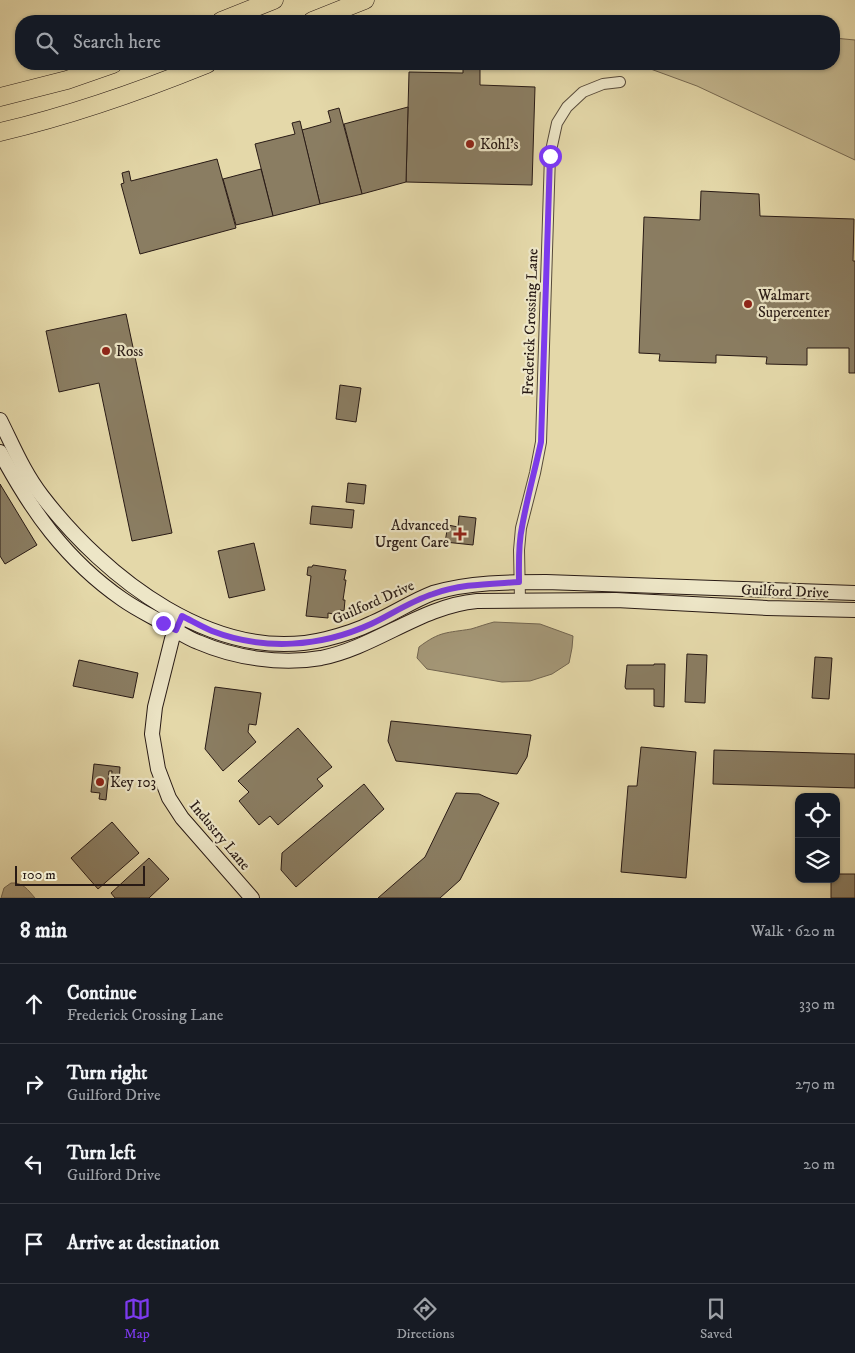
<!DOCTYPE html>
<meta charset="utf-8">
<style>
body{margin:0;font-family:"IM FELL DW Pica",serif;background:#242831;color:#f1f3f6}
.controls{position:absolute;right:15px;bottom:15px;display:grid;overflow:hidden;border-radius:10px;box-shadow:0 1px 4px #0004}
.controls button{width:45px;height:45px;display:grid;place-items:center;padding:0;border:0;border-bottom:1px solid #363941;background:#171b24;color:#f1f3f6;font:25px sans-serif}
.scale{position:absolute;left:15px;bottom:12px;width:130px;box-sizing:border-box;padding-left:5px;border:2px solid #281a15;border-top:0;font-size:14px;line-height:18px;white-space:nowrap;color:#281a15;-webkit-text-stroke:4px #ede6c7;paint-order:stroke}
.stop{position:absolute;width:15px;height:15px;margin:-11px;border:4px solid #7c3aed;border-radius:50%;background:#fff}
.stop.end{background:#7c3aed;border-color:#fff;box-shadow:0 1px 5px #0008}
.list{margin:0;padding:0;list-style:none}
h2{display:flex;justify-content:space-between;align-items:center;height:65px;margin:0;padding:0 20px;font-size:21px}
h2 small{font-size:16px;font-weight:400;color:#9ea1a6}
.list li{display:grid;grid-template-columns:32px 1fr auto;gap:15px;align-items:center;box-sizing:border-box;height:80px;padding:0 20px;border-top:1px solid #363941}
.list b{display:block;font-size:19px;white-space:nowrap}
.list p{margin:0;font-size:16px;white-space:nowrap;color:#9ea1a6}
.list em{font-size:16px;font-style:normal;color:#9ea1a6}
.icon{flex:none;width:28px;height:28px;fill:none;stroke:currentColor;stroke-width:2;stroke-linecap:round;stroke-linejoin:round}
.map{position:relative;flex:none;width:855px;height:898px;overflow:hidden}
.search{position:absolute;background:#171b24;box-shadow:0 1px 4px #0004;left:15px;right:15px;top:15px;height:55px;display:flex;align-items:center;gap:12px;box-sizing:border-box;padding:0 18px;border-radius:20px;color:#9ea1a6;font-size:19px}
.sheet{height:385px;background:#171b24}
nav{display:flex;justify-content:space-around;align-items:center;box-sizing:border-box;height:70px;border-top:1px solid #363941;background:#171b24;font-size:14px;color:#9ea1a6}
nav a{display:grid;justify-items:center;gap:2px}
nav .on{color:#7c3aed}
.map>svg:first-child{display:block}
</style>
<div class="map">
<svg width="855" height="898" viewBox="0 0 855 898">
<rect width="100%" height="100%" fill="#e4d8a9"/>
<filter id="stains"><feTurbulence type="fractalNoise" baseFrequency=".004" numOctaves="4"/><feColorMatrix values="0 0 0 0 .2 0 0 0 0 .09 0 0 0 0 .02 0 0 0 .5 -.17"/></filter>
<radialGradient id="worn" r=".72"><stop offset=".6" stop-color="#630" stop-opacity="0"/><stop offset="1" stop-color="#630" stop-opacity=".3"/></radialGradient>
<polygon fill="#c4b890" stroke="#766952" points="834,38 855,40 855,160 697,86 637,64 834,64"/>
<g fill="#a49777" stroke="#726550">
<path d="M494,622L540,624L573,636L572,648L569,663L552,674L530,681L502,682L427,669L417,658L419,647C440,631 447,633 471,629C478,627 486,624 494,622Z"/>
<path d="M11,883C23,882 28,890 35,898H1L4,888Z"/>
</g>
<g fill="#8a7d62" stroke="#281a15">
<polygon points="463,66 480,67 480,85 535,87 532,185 406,182 409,72 463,73"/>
<polygon points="408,107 406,182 362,194 344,124"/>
<polygon points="339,108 362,194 320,204 302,130 331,122 328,111"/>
<polygon points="300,121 320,204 273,216 255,144 295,134 292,123"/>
<polygon points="217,159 236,228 140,254 121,184 124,183 122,173 129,171 131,181"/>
<polygon points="261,169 273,216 236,225 223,179"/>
<polygon points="701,191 759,194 760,216 854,219 853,261 855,261 855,373 849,373 849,348 807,348 807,365 766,364 767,357 716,355 716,363 659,361 660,354 639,353 644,217 700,220"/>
<polygon points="126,314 172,533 132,541 99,383 59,392 46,331"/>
<polygon points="340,385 361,388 356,422 336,419"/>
<polygon points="348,483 366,485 364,504 346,502"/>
<polygon points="0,484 37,545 5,564 0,556"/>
<polygon points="312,506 354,510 352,528 310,524"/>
<polygon points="459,516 476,518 473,545 445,542 448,525 458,527"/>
<polygon points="254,543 265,590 229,598 218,551"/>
<polygon points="313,565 346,570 344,580 346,580 343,600 345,600 344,611 340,610 339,615 328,613 328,618 306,616 311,576 307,575 308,567 312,567"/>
<polygon points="687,654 707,655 705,703 685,702"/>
<polygon points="815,657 832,658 829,699 812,698"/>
<polygon points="79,660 138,673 133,698 73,686"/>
<polygon points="654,664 665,664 664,707 654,706 654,689 626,689 625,687 627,665 654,665"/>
<polygon points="215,687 261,693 256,725 249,724 248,732 256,742 223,771 205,749"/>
<polygon points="391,721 531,735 527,757 517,774 396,761 388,741"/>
<polygon points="298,728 332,767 317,779 323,786 278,825 270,816 259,825 239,801 249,792 238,781"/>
<polygon points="641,747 696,752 686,878 621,872 628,786 637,786"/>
<polygon points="714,750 855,754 855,788 713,784"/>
<polygon points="94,764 120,767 119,783 111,782 112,771 109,771 106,800 99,799 100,793 91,792"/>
<polygon points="364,784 384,809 296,887 281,870 282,853"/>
<polygon points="456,793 479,794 499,803 460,880 440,898 378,898 425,857"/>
<polygon points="112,822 139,853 98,889 71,858"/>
<polygon points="149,858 169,879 149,898 115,898 111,893"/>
<polygon points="836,874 855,874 855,898 831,898 831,879 836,879"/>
</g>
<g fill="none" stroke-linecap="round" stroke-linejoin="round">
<defs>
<polyline id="street" points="520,600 519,550 521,528 535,473 541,442 550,155 557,123 567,107 583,92 603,84 620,82"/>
<g id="secondary">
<path d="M0,420C13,446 24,473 42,496C105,578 216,666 326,639C342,635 358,630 372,623C393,614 412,601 433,593C469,582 509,582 546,582L855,593"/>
<path d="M0,452C15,480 31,507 51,532C71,557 96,581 122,599C136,609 151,616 165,624C176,630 187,638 198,642C235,658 281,665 321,658C376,647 421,606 477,601L616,600L767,608L855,610"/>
<polyline points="179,622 172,639 155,707 152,734 158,769 169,798 182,818 252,898"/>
</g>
<g id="highway">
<polyline points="221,21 274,0"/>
<polyline points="312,21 365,0"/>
<polyline points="0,97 67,80 113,64"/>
<path d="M0,132C73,115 138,92 207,64"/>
</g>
</defs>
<use href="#street" stroke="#574a3a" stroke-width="12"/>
<use href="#secondary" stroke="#281a15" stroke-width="16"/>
<use href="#highway" stroke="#281a15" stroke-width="19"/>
<use href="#street" stroke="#ede6c7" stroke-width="10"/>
<use href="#secondary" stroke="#ede6c7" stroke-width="14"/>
<use href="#highway" stroke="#e4d8a9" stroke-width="18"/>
</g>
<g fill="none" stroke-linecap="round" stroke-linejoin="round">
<path stroke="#7c3aed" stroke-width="6" d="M163,623L176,630L182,616C192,621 202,627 212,631C264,651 321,647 371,624C392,614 411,601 433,594C460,584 490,584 519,582C519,564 518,545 522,527C527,498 535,470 541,442L550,156"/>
</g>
<g fill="#8f2418" stroke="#ede6c7" stroke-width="2">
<circle cx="470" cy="144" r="5"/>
<circle cx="748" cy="304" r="5"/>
<circle cx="106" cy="351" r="5"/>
<path d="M457.5 526.5h5v5h5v5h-5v5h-5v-5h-5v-5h5z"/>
<circle cx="100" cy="782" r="5"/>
</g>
<g text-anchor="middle" stroke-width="4.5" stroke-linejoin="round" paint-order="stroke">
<g font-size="15" fill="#281a15" stroke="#ede6c7" text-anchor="start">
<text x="480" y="149">Kohl's</text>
<text x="758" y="300">Walmart<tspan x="758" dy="17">Supercenter</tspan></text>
<text x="116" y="356">Ross</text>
<text x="449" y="530" text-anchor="end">Advanced<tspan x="449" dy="17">Urgent Care</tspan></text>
<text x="110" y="787">Key 103</text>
</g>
<g font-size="15" fill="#281a15" stroke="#ede6c7">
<text transform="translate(530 322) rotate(-88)" y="5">Frederick Crossing Lane</text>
<text transform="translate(785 591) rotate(2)" y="5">Guilford Drive</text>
<text transform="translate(373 602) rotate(-24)" y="5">Guilford Drive</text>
<text transform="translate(220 835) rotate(50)" y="5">Industry Lane</text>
</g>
</g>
<rect width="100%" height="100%" filter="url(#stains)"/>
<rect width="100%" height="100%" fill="url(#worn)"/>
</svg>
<div class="controls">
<button><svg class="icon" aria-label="locate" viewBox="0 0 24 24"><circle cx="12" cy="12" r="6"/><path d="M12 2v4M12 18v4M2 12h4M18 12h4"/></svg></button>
<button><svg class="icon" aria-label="layers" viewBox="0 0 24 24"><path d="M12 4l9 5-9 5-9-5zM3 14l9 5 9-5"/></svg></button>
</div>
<div class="scale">100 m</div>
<div class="stop" style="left:550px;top:156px"></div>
<div class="stop end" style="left:163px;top:623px"></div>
<div class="search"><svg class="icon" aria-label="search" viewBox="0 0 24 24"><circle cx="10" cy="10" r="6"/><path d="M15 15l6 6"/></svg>Search here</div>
</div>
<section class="sheet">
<h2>8 min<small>Walk · 620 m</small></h2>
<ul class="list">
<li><svg class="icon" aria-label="ahead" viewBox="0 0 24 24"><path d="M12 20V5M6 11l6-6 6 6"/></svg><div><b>Continue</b><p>Frederick Crossing Lane</p></div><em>330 m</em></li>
<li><svg class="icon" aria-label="right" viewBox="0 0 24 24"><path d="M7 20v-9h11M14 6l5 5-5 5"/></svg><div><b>Turn right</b><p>Guilford Drive</p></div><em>270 m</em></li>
<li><svg class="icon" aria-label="left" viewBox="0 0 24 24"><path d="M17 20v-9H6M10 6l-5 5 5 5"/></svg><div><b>Turn left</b><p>Guilford Drive</p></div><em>20 m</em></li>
<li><svg class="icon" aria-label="arrive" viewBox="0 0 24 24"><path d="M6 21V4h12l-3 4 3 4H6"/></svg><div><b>Arrive at destination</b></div></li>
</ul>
</section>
<nav>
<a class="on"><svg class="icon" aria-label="map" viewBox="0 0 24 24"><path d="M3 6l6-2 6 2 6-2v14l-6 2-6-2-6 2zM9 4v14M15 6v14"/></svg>Map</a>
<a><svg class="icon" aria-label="directions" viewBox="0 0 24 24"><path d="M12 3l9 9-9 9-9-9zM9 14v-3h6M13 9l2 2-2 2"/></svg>Directions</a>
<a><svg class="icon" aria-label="saved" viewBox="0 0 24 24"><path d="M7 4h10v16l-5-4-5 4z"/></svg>Saved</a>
</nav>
